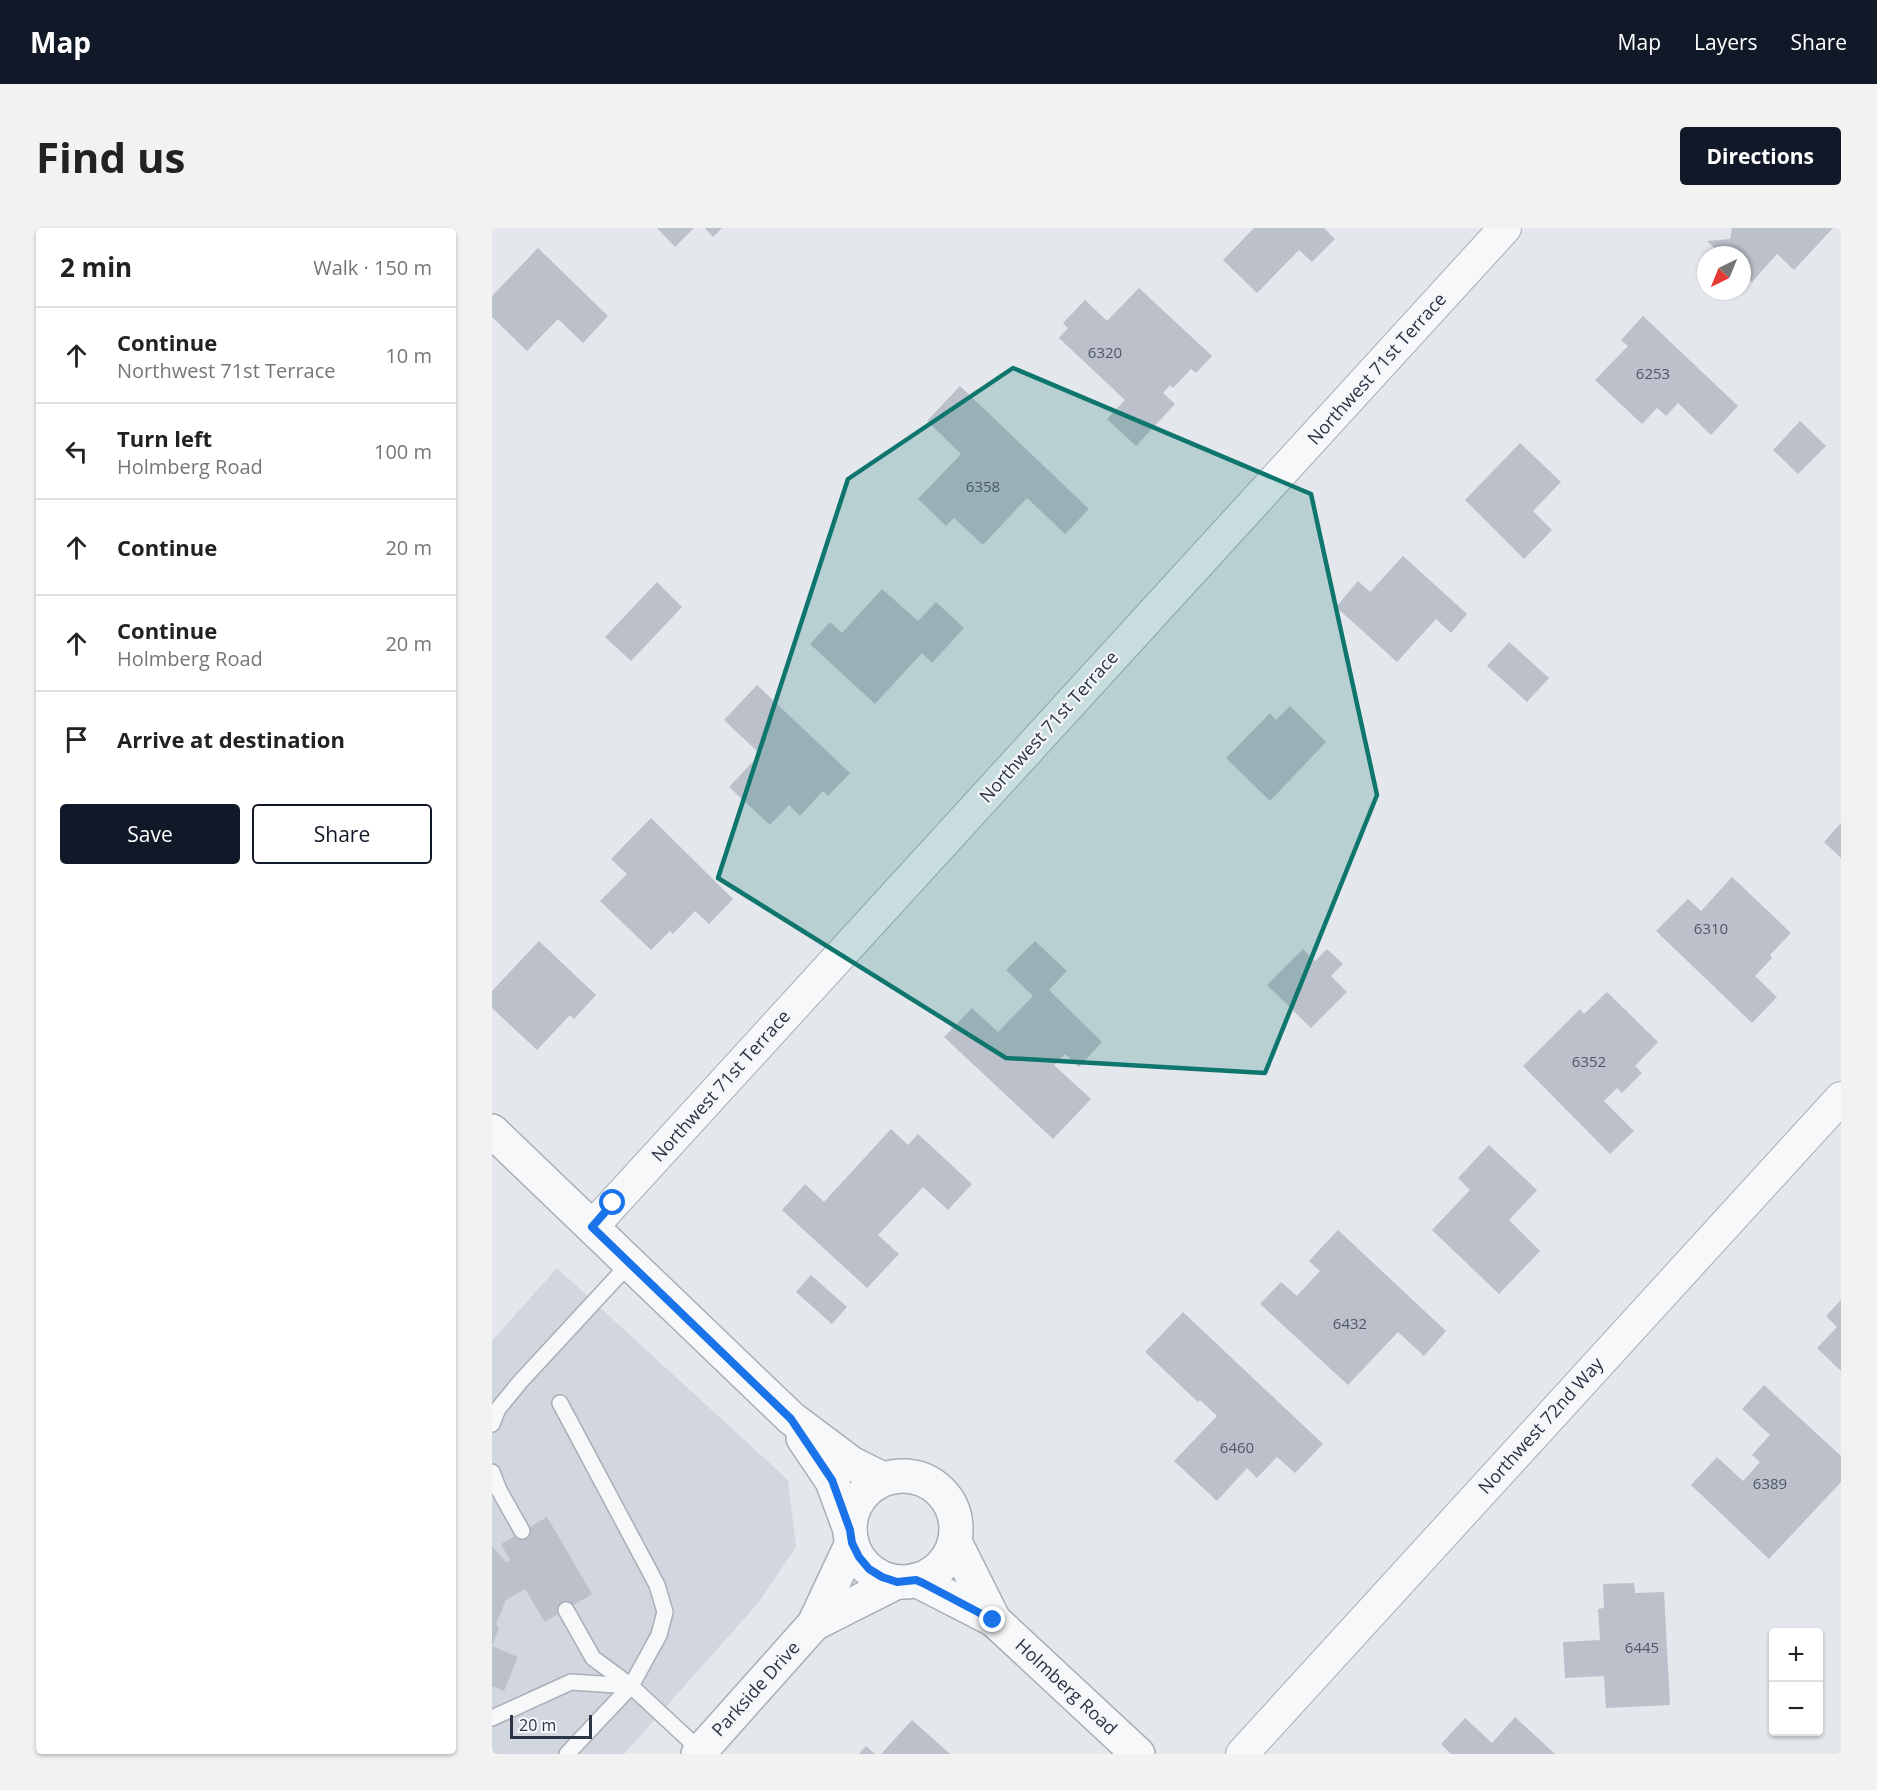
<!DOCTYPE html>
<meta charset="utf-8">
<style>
body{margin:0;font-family:"Open Sans",sans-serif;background:#f2f2f2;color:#222}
.controls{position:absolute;right:18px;bottom:18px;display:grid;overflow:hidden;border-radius:6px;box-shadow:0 2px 4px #0004}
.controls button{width:54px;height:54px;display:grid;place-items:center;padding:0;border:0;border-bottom:2px solid #e0e0e0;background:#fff;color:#222;font:30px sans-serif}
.compass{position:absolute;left:1205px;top:18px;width:54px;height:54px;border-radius:50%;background:#fff;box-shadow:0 2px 4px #0004;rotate:223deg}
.scale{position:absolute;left:18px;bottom:15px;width:82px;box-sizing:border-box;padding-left:6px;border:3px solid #2b3445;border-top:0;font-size:16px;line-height:21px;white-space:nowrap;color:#2b3445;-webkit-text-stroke:4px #f4f6f9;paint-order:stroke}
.stop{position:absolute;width:18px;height:18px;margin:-14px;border:4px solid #1a73e8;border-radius:50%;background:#fff}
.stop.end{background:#1a73e8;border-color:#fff;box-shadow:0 2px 6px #0008}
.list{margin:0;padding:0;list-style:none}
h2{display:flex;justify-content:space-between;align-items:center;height:78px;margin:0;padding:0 24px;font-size:26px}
h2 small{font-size:20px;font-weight:400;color:#767676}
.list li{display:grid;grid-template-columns:39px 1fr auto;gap:18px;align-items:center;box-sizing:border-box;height:96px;padding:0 24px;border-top:2px solid #e0e0e0}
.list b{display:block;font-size:22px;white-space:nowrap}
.list p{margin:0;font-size:20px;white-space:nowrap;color:#767676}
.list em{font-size:20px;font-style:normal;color:#767676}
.actions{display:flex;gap:12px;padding:18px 24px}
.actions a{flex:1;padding:14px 0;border:2px solid #111827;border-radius:6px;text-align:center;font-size:21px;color:#111827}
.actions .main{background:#111827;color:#fff}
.icon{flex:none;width:33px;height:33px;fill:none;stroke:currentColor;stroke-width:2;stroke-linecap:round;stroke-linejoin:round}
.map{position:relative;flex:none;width:1349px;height:1526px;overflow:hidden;border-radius:6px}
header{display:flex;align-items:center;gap:36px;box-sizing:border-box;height:84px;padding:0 30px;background:#111827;color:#fff}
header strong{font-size:28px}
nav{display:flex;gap:33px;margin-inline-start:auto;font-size:21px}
.intro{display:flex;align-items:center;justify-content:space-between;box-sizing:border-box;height:144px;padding:0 36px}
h1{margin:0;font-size:42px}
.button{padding:15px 27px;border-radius:6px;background:#111827;color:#fff;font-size:21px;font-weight:700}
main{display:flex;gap:36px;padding:0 36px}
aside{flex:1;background:#fff;border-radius:6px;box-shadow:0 2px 4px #0004}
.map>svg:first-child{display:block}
</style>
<header>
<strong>Map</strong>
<nav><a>Map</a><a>Layers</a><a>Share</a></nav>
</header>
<div class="intro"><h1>Find us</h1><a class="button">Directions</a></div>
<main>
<aside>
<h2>2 min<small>Walk · 150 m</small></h2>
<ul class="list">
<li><svg class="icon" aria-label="ahead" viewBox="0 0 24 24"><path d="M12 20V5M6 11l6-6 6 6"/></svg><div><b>Continue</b><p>Northwest 71st Terrace</p></div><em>10 m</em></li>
<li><svg class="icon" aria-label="left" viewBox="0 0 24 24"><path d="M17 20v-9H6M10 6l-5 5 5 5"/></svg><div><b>Turn left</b><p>Holmberg Road</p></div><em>100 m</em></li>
<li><svg class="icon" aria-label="ahead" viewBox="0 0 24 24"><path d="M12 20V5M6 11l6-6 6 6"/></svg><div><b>Continue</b></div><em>20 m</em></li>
<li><svg class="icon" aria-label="ahead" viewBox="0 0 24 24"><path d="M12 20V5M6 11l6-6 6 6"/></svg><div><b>Continue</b><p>Holmberg Road</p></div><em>20 m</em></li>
<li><svg class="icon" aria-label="arrive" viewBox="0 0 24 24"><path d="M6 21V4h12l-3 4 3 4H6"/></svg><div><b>Arrive at destination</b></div></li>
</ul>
<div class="actions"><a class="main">Save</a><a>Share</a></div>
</aside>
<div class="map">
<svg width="1349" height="1526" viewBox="0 0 1349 1526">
<rect width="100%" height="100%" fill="#e4e7ec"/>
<polygon fill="#d2d6de" points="65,1040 296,1252 304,1319 267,1374 132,1526 0,1526 0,1113"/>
<g fill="#bbc0ca">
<polygon points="165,0 202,0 183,19"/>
<polygon points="213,0 230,0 221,9"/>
<polygon points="762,0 832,0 843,11 820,34 807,22 765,65 731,32"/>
<polygon points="1240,0 1341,0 1302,42 1285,26 1260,54 1250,45 1250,27 1230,27 1215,13 1238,11"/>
<polygon points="46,20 116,88 91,115 66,91 35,123 0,89 0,68"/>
<polygon points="647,60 720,128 704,145 699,141 681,160 678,157 671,165 683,176 644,218 615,191 633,172 567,110 576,100 571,95 593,72 615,93"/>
<polygon points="1151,88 1246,178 1219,207 1186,175 1174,188 1165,180 1150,196 1103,152 1136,118 1129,112"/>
<polygon points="468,158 597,281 573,306 535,270 491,317 462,290 454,298 426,271 469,226 435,193"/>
<polygon points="1308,193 1334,218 1306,246 1281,222"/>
<polygon points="1028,215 1069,254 1041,283 1060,302 1032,331 973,272"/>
<polygon points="911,328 975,386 959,405 944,391 905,434 844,379 866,353 878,364"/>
<polygon points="165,354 190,379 139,433 113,409"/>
<polygon points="390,361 426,393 444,374 472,400 440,435 430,425 383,476 318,416 338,394 350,405"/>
<polygon points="1017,414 1057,450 1035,474 995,438"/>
<polygon points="265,457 358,545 336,568 331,563 308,588 297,577 278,597 237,559 268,526 232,492"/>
<polygon points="798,478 834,514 778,573 734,530 778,485 784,492"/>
<polygon points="159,590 241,671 217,696 203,683 181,706 178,703 159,722 108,673 135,646 119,631"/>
<polygon points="1349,595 1349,630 1332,614"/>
<polygon points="1240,649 1299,705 1278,727 1280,730 1263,748 1285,769 1260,795 1164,703 1196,671 1209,683"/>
<polygon points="47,713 104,767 82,791 78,787 45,822 0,780 0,763"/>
<polygon points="543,713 575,743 557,762 610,814 587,839 573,826 562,837 599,871 561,911 452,809 480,780 506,804 541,768 514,742"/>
<polygon points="811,721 823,733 835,721 851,736 839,748 855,764 819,800 775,757"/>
<polygon points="1115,764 1166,814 1143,838 1150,845 1130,865 1125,860 1112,873 1142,903 1118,926 1031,838 1088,781 1092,786"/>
<polygon points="399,901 416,917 426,906 480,956 456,982 431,959 386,1007 407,1026 375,1060 290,982 313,956 332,974"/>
<polygon points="997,917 1045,962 1017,992 1048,1023 1007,1066 940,1002 978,962 966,950"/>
<polygon points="846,1002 954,1103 932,1128 906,1104 856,1157 768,1076 789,1054 805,1068 828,1043 817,1033"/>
<polygon points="319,1047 355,1079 340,1096 304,1064"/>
<polygon points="1349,1072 1349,1143 1325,1120 1345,1099 1334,1088"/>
<polygon points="691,1084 831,1216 803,1245 785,1229 765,1250 755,1240 725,1273 682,1233 725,1188 708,1172 706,1174 653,1124"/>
<polygon points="1272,1157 1349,1228 1349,1254 1277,1331 1199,1257 1225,1229 1251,1253 1268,1234 1260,1227 1278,1207 1250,1181"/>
<polygon points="55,1289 100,1366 53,1394 33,1361 14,1372 4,1396 7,1400 0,1418 0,1318 14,1334 18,1332 9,1316"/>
<polygon points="1142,1355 1143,1365 1172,1364 1178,1477 1114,1480 1112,1448 1073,1450 1071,1414 1108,1412 1106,1381 1112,1380 1111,1356"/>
<polygon points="0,1418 26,1429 12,1463 0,1458"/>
<polygon points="1023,1489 1063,1526 959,1526 949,1516 973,1490 1000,1515"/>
<polygon points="420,1492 458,1526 389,1526"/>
<polygon points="374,1518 383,1526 367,1526"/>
</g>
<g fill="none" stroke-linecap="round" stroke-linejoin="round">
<defs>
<g id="service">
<polyline points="68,1175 165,1357 173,1384 167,1407 139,1458"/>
<polyline points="0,1196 6,1181 28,1154 138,1035"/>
<polyline points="0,1244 7,1262 30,1303"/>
<polyline points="74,1382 101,1430 139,1458"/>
<polyline points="0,1490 79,1454 139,1458"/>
<polyline points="75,1526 139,1458 209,1523"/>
</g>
<g id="minor">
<polyline points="100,999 1013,0"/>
<polyline points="750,1526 1349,870"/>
</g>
<g id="tertiary">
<polyline points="0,903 299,1190 359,1235 391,1251"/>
<polyline points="311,1210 340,1253 358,1302"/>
<circle cx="411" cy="1301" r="53"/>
<polyline points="463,1314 502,1392"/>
<polyline points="424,1352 502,1392 646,1526"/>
<polyline points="322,1396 405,1354"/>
<polyline points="206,1526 322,1396 360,1315"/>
</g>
</defs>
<use href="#service" stroke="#a9aeb7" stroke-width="18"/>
<use href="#minor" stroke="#a9aeb7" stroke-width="34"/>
<use href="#tertiary" stroke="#a9aeb7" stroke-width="36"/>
<use href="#service" stroke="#f7f8fa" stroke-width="15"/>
<use href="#minor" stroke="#f7f8fa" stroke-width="32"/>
<use href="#tertiary" stroke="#f7f8fa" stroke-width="33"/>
</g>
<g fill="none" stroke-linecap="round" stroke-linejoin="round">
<polyline stroke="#1a73e8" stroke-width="8" points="121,975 100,999 299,1191 340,1252 358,1302 360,1315 367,1329 377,1341 390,1349 405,1354 424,1352 431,1355 501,1392"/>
</g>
<path fill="#0f766e" fill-opacity="0.2" stroke="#0f766e" stroke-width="4.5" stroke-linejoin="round" d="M521,140L819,266L885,567L773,845L514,830L226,650L356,251Z"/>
<g text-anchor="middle" stroke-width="4.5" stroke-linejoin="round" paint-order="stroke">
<g font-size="15" fill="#4f5766">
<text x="613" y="130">6320</text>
<text x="1161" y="151">6253</text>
<text x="491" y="264">6358</text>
<text x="1219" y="706">6310</text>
<text x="1097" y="839">6352</text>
<text x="858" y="1101">6432</text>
<text x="745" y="1225">6460</text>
<text x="1278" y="1261">6389</text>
<text x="1150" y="1425">6445</text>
</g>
<g font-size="18" fill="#2b3445" stroke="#f4f6f9">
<text transform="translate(885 141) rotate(-48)" y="6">Northwest 71st Terrace</text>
<text transform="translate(557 499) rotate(-48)" y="6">Northwest 71st Terrace</text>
<text transform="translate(229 858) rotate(-48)" y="6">Northwest 71st Terrace</text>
<text transform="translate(1049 1198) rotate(-48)" y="6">Northwest 72nd Way</text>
<text transform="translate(574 1459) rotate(43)" y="6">Holmberg Road</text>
<text transform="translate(264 1461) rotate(-48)" y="6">Parkside Drive</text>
</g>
</g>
</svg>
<div class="controls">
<button>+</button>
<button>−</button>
</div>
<svg class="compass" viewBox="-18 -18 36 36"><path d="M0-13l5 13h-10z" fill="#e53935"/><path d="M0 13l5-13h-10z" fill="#767676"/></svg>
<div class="scale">20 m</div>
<div class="stop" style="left:121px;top:975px"></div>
<div class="stop end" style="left:501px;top:1392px"></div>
</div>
</main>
